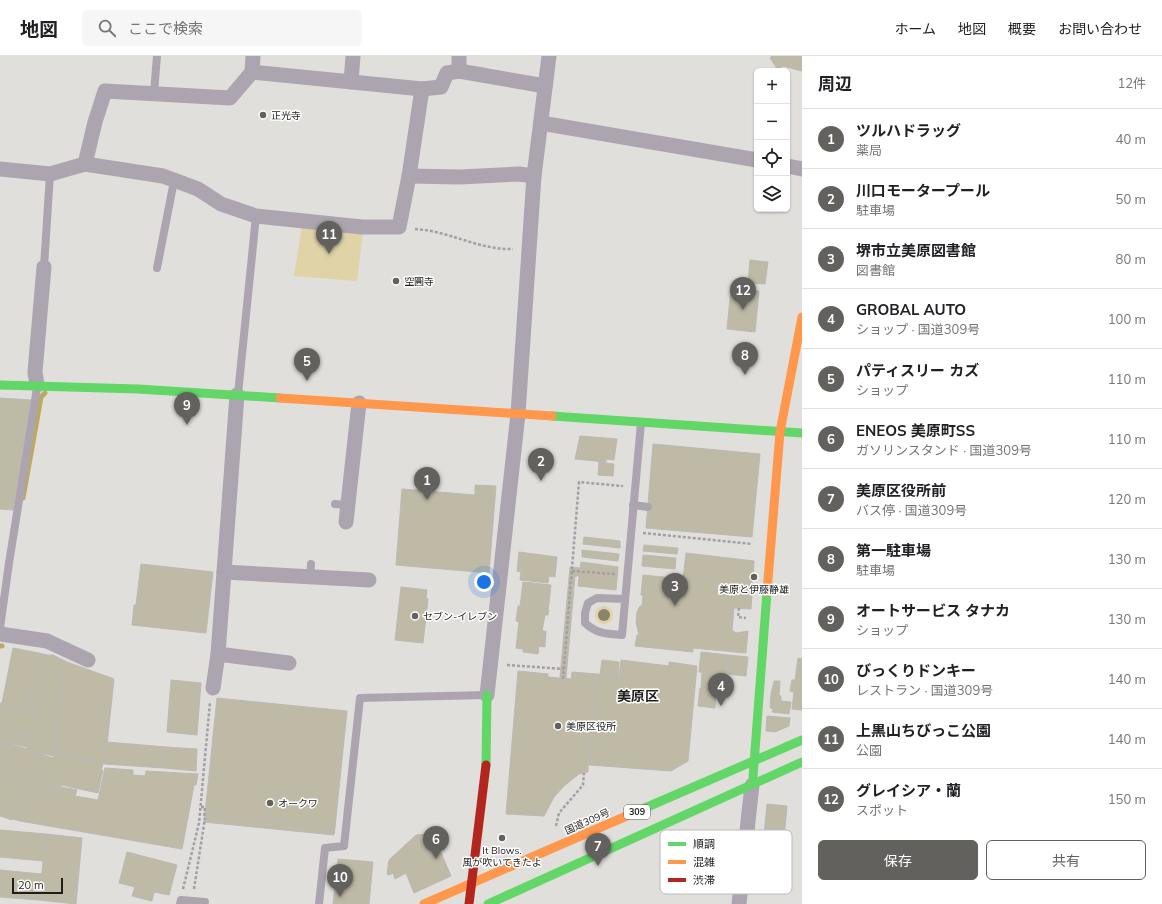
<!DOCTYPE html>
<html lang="ja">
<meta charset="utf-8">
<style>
body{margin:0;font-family:Mulish,"Noto Sans JP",sans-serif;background:#f6f6f6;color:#202124}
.controls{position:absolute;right:12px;top:12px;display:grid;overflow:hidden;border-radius:6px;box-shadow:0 1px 3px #0004}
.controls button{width:36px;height:36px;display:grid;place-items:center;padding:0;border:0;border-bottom:1px solid #e0e0e0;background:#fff;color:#202124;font:20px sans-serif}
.scale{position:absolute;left:12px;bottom:10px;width:51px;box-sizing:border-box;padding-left:4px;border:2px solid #1e1d1b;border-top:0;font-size:11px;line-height:14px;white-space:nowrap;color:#1e1d1b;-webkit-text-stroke:3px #fff;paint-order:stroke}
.you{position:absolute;left:484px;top:526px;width:14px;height:14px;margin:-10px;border:3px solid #fff;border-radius:50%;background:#1a73e8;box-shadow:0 0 0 6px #1a73e833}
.badge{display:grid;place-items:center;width:26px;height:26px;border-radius:50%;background:#62615e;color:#fff;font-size:13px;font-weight:700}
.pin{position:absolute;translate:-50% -33px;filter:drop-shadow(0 1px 2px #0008)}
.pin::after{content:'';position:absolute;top:21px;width:14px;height:12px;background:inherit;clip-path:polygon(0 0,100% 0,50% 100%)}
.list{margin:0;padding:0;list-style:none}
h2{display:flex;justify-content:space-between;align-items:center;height:52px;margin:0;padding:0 16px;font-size:17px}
h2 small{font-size:13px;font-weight:400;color:#757577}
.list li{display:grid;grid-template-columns:26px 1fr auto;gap:12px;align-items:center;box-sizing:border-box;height:60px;padding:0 16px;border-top:1px solid #e0e0e0}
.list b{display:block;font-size:15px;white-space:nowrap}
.list p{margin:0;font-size:13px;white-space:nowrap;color:#757577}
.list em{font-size:13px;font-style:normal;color:#757577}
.actions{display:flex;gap:8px;padding:12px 16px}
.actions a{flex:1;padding:9px 0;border:1px solid #62615e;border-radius:6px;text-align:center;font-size:14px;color:#62615e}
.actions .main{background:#62615e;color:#fff}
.icon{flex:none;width:22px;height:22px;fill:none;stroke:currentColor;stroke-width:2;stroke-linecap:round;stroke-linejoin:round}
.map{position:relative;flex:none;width:802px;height:848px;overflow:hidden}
header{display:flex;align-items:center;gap:24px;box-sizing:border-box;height:56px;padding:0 20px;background:#fff;border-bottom:1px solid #e0e0e0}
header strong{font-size:19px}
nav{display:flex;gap:22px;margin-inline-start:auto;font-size:14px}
.search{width:280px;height:36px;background:#f6f6f6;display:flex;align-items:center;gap:10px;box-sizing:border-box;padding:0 14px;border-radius:6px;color:#757577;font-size:15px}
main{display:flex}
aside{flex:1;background:#fff}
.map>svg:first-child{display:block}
</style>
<header>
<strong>地図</strong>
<div class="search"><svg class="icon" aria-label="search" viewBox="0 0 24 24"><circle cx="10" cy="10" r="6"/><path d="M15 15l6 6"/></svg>ここで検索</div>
<nav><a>ホーム</a><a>地図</a><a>概要</a><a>お問い合わせ</a></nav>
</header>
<main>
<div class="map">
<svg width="802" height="848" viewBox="0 0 802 848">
<rect width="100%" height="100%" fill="#e0dfdb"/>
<g fill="#dfd3a7">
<polygon points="302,169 363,176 357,225 294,220"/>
<circle cx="604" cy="559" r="9"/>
</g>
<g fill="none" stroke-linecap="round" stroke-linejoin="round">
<g stroke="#bbaa61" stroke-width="5">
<polyline points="23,442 41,341 45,337"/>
<polyline points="0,590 2,590"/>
</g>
</g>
<g fill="#bebaa5" stroke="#bab9b6">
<polygon points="772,0 802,0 802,15 783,10 778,14 770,2"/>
<polygon points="750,204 768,206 765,228 748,227"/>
<polygon points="731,232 759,235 755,276 727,273"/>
<polygon points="0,342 31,344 13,454 0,453"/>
<polygon points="580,380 617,383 614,404 606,403 606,406 575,403"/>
<polygon points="653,388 760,398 752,481 646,472"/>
<polygon points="599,406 614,408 613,420 598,419"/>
<polygon points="475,429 496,430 489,517 396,509 402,433 475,439"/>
<polygon points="584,481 620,485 620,492 583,488"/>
<polygon points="644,489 678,492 677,498 643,495"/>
<polygon points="582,494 619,498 618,505 582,501"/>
<polygon points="519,496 557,501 555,521 549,520 548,527 520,524 521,516 517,515"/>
<polygon points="686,497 754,505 751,553 734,552 732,574 736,577 748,575 746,597 693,592 693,596 635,590 637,579 639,579 636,566 637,556 640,550 642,550 643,539 641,539 643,519 683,523"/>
<polygon points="643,499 676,502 675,513 642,510"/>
<polygon points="581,506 618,511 616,534 578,530"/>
<polygon points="141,508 213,516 206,577 132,569 134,549 136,549"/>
<polygon points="570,511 580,512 579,520 575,520 566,622 560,621"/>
<polygon points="523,526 551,529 549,547 521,543"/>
<polygon points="401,531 427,534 426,542 428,543 423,587 395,584"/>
<polygon points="521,543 549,547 548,554 520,550"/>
<polygon points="518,550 549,554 548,559 545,559 542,575 546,575 545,591 539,590 538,598 523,596 523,593 516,592 519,566 516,565"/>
<polygon points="13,592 39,597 28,653 2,647"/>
<polygon points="701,596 728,599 726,619 699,616"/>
<polygon points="39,597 47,599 36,654 28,653"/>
<polygon points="47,599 53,599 67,606 66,609 64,608 53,700 26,693 36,654"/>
<polygon points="728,599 748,601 746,620 727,618"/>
<polygon points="798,602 802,603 802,654 792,653 794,636 790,635 792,624 795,624"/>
<polygon points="602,604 619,606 618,620 600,618"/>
<polygon points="621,604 669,610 669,606 697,610 688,705 671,715 590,709 597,618 619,620"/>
<polygon points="67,606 114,623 105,708 54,696 64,608 66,609"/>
<polygon points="518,615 548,618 548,621 571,623 572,616 597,618 590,709 588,709 588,716 579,718 564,730 554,741 544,760 506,758"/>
<polygon points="702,617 716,618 715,634 701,633"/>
<polygon points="171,624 201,627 197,679 167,676"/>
<polygon points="774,625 780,625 779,639 771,638"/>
<polygon points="700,632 716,634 715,652 698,650"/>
<polygon points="771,638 781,640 781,645 791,646 789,658 772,656 773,653 770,652"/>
<polygon points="217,642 347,655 335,771 205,758"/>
<polygon points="0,647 36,654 30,677 0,668"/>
<polygon points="767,660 790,662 789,670 775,676 766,675"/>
<polygon points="0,668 30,677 26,691 0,684"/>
<polygon points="0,684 53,702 54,696 103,708 101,714 103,714 98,737 61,729 60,738 51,736 53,726 0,711"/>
<polygon points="107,686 166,691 164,712 105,708"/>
<polygon points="166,691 197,693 196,715 164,712"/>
<polygon points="0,711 53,726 51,736 26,732 0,724"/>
<polygon points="105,712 133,714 133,719 145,720 146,715 198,718 196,729 194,729 182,793 20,765 26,732 60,738 61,731 77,734 75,740 98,744"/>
<polygon points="0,723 26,732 20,765 13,763 17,749 0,744"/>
<polygon points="0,744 17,749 12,764 0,760"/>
<polygon points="767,748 787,750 783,793 763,791"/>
<polygon points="205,758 335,771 334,779 204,766"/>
<polygon points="0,774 46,778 43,805 0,801"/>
<polygon points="46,778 82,782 76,848 39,844"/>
<polygon points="428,778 427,800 389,819 387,818 389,804 416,779"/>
<polygon points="436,785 451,820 414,837 406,817 395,823 393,817 427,800 427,789"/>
<polygon points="127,796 177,809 169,839 154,836 152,845 132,840 135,831 119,827"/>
<polygon points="338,803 373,806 369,848 333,848"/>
<polygon points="0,814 42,818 39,844 0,841"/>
</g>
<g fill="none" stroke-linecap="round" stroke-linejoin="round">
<g stroke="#a49ea7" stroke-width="2.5" stroke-dasharray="3 2" stroke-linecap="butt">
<path d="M415,173C450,175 478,194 513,193"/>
<polyline points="643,477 752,488"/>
<polyline points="572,515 615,518"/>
<polyline points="739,552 738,561 746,562"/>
<polyline points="507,609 564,613"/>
<polyline points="563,623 579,426 622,430 622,429"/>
<polyline points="201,751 205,751 204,762"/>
<polyline points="556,770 559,757 583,729 584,717"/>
<polyline points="183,833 199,767 210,646"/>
<polyline points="194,833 205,762"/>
</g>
<g stroke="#aca5b0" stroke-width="8">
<polyline points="154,37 157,0"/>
<polyline points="44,211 50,118"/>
<polyline points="157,212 174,125"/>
<polyline points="238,338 256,160"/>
<polyline points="335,448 348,449"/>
<polyline points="633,449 648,451"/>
<polyline points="310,520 311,508"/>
<path d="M625,543L597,542L588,547L585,557V567C597,578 607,578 622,579L641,367"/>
<polyline points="0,572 9,507 37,332"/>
<polyline points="180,848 181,844 205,846"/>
<polyline points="319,848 325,792 344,790 360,642 486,639"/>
</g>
<g stroke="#aca5b0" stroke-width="15">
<polyline points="459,0 459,15"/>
<polyline points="252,16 422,33 441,31 447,17 459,15 545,30"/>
<polyline points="351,26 353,0"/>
<polyline points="541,67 757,104"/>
<polyline points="85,108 163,120 198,133 221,148 256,160 362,171 399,171 409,120 422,33"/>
<polyline points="787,110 802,113"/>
<polyline points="0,113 50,118 85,108 95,66 105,35 230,42 252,16 253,0"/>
<polyline points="409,120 460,121 519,118 534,120"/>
<polyline points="37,329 35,316 44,211"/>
<polyline points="346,466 359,347"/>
<polyline points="224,516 369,524"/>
<polyline points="0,578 47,585 88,604"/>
<polyline points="218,598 289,607"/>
<polyline points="213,632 218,598 237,339"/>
<polyline points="487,639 518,358 534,120 549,0"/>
<polyline points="739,848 752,729"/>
</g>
<g stroke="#63d668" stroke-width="9">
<polyline points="0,329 138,333 280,342"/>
<polyline points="552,360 802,377"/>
<polyline points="486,709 487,639"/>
<polyline points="753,721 767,536"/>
<polyline points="638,755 802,684"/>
<polyline points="488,848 802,706"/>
</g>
<g stroke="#ff974d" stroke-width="9">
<polyline points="280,342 552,360"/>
<polyline points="767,536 780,376 802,261"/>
<polyline points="424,848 638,755"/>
</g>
<polyline stroke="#b3261e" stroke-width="9" points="469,848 486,709"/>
</g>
<circle fill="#8a846b" cx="604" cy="559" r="6"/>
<g fill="#62615e" stroke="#fff" stroke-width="1.5">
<circle cx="263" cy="59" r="4"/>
<circle cx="396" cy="225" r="4"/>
<circle cx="754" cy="521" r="4"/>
<circle cx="415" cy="560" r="4"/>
<circle cx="558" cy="670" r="4"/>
<circle cx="270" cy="747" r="4"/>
<circle cx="502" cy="782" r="4"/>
</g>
<g text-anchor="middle" stroke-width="3" stroke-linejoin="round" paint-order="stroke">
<rect fill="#fff" stroke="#62615f" stroke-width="1" x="624" y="749" width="26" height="14" rx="3"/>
<g font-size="9" font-weight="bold" fill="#1e1d1b">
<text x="637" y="759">309</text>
</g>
<g font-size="10" fill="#1e1d1b" stroke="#fff" text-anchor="start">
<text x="271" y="63">正光寺</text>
<text x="404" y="229">空圓寺</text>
<text x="754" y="537" text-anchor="middle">美原と伊藤静雄</text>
<text x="423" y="564">セブン-イレブン</text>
<text x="566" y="674">美原区役所</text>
<text x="278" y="751">オークワ</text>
<text x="502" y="798" text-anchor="middle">It Blows.<tspan x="502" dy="12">風が吹いてきたよ</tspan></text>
</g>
<g font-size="10" fill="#1e1d1b" stroke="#fff">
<text transform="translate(587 765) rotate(-24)" y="4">国道309号</text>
</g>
<g font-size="14" font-weight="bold" fill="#1e1d1b" stroke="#fff">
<text x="638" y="645">美原区</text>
</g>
</g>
<rect x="660" y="774" width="132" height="64" rx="6" fill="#fff" stroke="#bcbbbb" stroke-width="1"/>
<rect x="668" y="786" width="18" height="4" fill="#63d668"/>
<rect x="668" y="804" width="18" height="4" fill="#ff974d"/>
<rect x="668" y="822" width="18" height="4" fill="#b3261e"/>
<g font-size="11" fill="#1e1d1b">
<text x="693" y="792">順調</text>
<text x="693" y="810">混雑</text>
<text x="693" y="828">渋滞</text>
</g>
</svg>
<div class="controls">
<button>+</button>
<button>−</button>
<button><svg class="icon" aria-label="locate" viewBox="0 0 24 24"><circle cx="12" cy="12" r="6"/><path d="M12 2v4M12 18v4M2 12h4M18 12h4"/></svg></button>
<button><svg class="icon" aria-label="layers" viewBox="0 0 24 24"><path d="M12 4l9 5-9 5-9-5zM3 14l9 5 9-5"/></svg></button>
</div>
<div class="scale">20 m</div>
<div class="you"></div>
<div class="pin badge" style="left:427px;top:444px">1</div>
<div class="pin badge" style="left:541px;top:425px">2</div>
<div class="pin badge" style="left:675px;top:550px">3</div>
<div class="pin badge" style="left:721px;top:650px">4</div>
<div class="pin badge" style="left:307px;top:325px">5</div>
<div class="pin badge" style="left:436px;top:803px">6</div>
<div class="pin badge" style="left:598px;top:810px">7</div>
<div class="pin badge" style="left:745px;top:319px">8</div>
<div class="pin badge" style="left:187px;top:369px">9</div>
<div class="pin badge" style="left:340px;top:841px">10</div>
<div class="pin badge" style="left:329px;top:198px">11</div>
<div class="pin badge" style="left:743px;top:254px">12</div>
</div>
<aside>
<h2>周辺<small>12件</small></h2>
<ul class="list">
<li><span class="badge">1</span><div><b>ツルハドラッグ</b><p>薬局</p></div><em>40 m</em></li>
<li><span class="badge">2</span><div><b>川口モータープール</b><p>駐車場</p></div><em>50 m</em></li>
<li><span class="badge">3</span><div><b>堺市立美原図書館</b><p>図書館</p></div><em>80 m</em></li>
<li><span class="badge">4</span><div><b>GROBAL AUTO</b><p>ショップ · 国道309号</p></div><em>100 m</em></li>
<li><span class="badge">5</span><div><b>パティスリー カズ</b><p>ショップ</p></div><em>110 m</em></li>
<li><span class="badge">6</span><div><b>ENEOS 美原町SS</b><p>ガソリンスタンド · 国道309号</p></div><em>110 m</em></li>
<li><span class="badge">7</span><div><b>美原区役所前</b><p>バス停 · 国道309号</p></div><em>120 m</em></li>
<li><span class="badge">8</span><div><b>第一駐車場</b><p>駐車場</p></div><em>130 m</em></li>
<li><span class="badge">9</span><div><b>オートサービス タナカ</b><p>ショップ</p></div><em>130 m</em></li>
<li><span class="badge">10</span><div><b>びっくりドンキー</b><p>レストラン · 国道309号</p></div><em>140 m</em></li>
<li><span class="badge">11</span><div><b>上黒山ちびっこ公園</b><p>公園</p></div><em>140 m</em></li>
<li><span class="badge">12</span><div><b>グレイシア・蘭</b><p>スポット</p></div><em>150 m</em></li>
</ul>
<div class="actions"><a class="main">保存</a><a>共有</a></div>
</aside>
</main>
